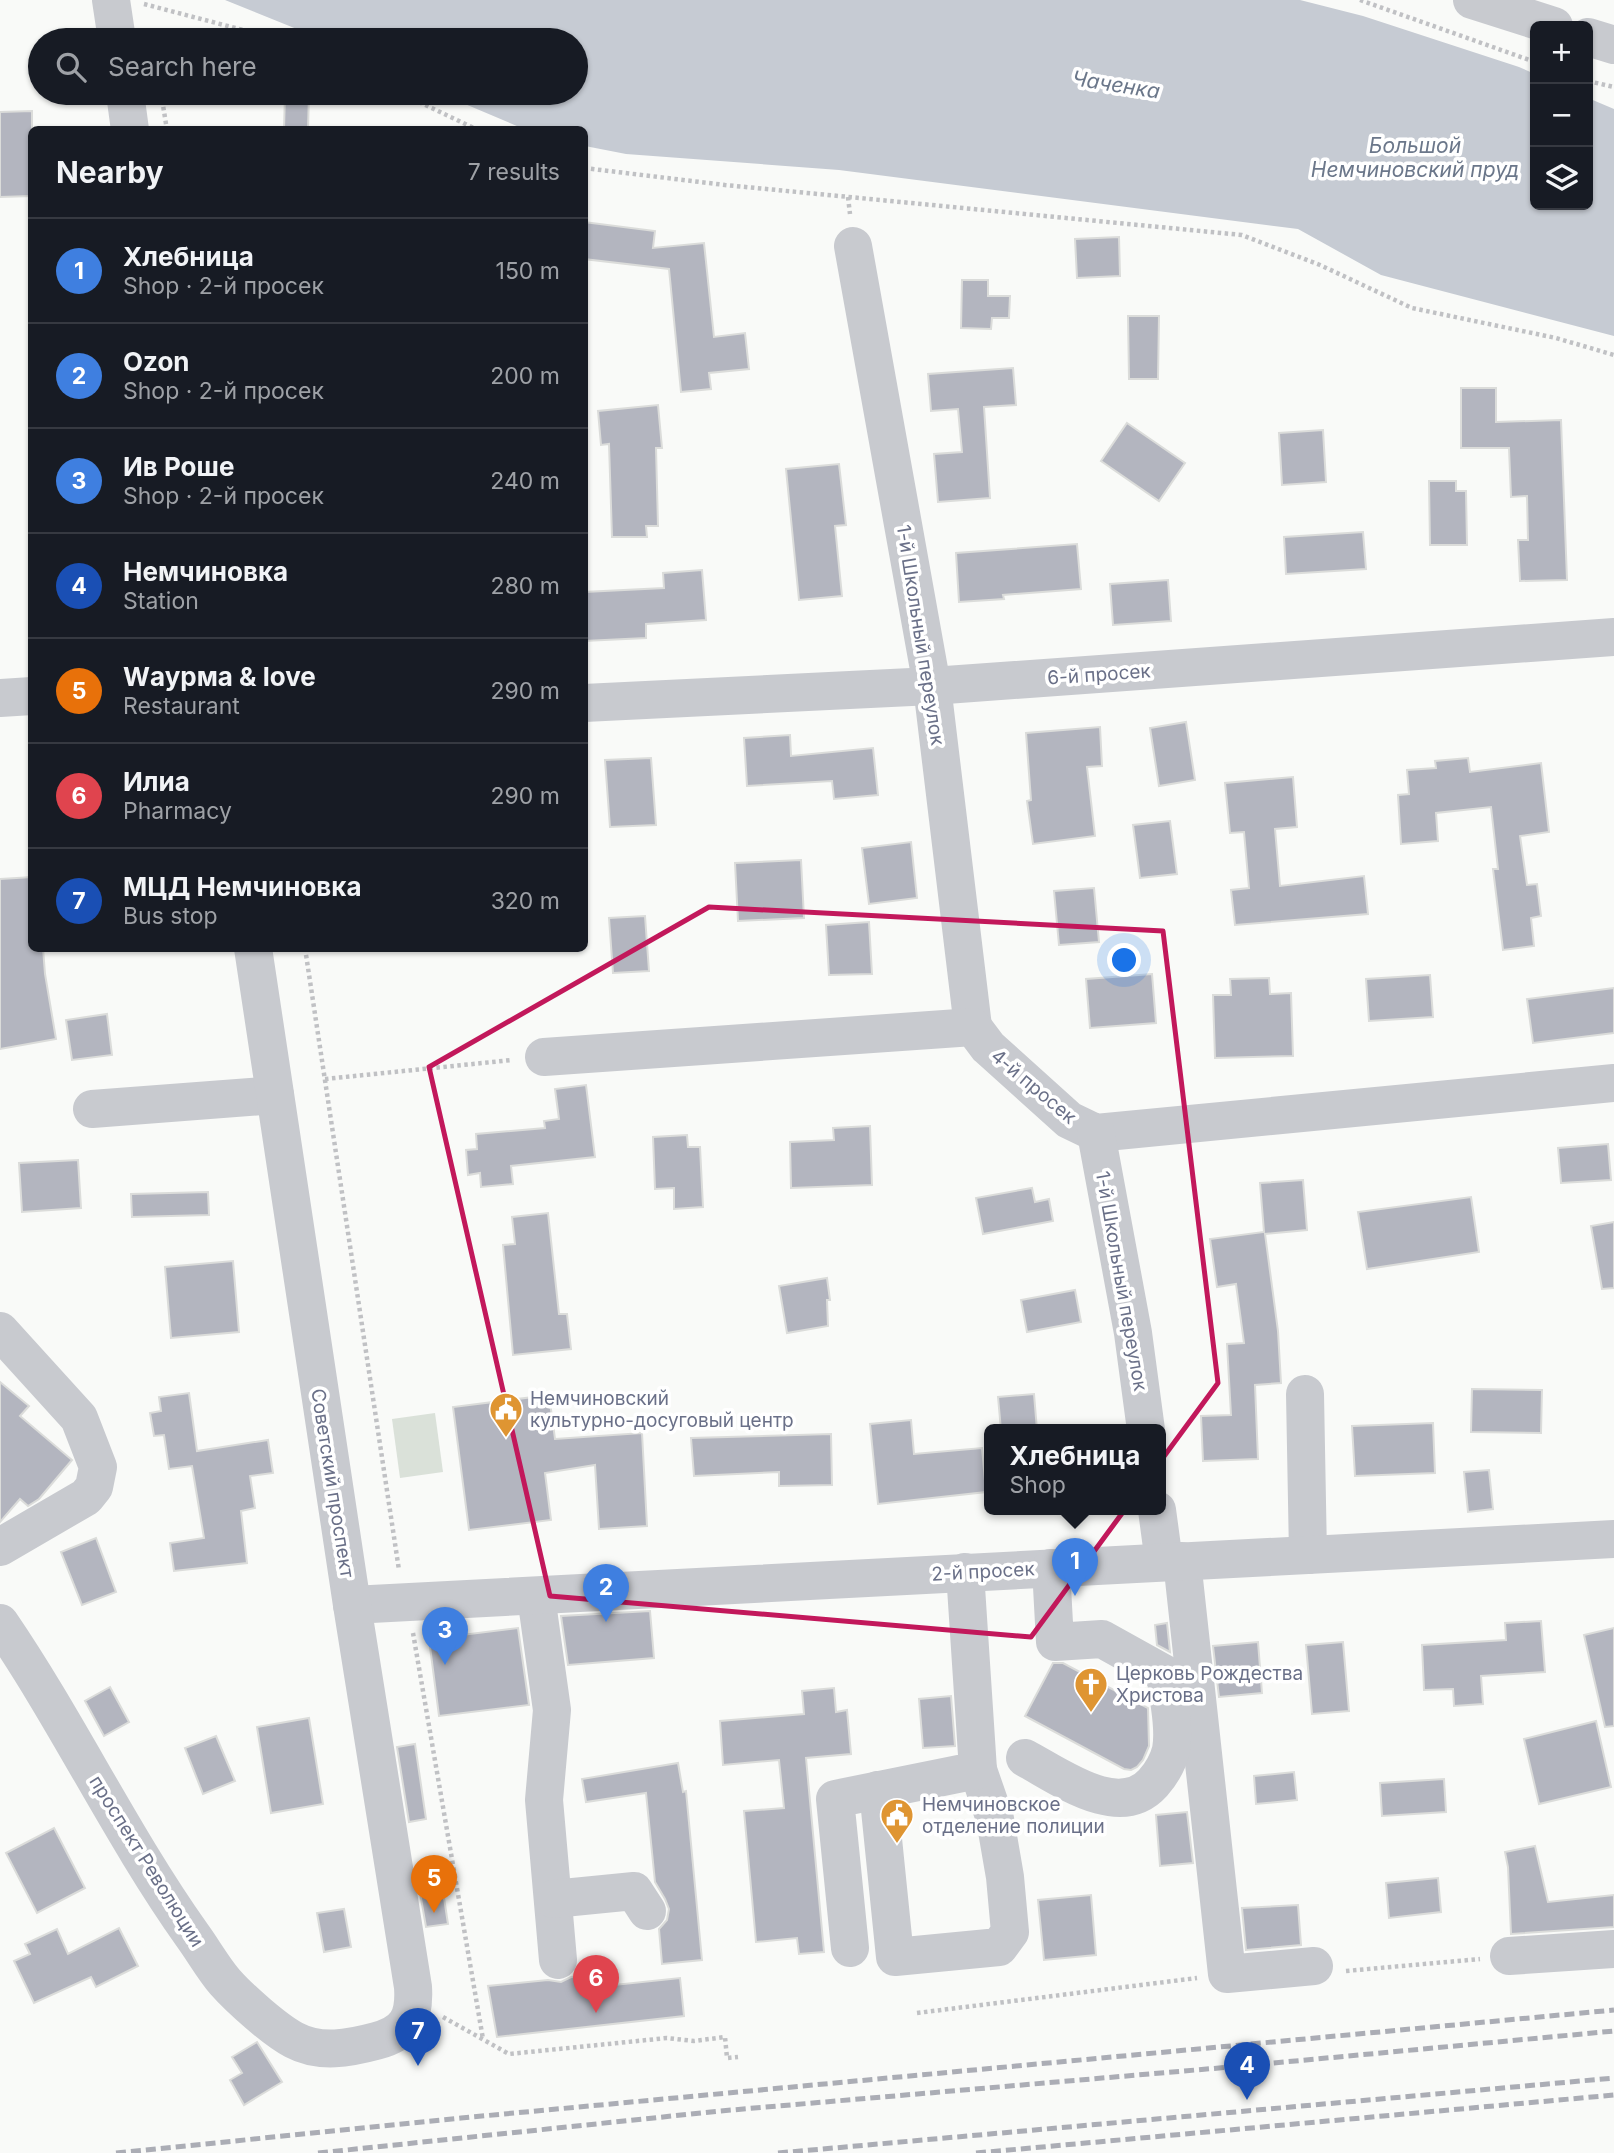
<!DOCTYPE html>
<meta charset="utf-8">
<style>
body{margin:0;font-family:Inter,sans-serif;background:#242831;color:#f1f3f6}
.controls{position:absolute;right:21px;top:21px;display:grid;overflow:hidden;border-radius:10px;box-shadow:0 2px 5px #0004}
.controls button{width:63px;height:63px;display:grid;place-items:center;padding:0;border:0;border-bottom:2px solid #363941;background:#171b24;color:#f1f3f6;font:35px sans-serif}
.you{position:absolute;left:1125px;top:961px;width:24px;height:24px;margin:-18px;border:5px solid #fff;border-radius:50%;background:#1a73e8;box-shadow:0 0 0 10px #1a73e833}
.badge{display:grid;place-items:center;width:46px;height:46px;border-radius:50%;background:#ea580c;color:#fff;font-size:23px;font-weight:700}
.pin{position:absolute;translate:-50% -58px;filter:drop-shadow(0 2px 4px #0008)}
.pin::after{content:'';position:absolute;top:37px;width:24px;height:21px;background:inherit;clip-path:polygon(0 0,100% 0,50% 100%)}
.popup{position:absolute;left:984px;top:1424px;width:182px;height:91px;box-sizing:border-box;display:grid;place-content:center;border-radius:10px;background:#171b24;filter:drop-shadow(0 2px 5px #0005);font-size:23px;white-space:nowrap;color:#9ea1a6}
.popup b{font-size:26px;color:#f1f3f6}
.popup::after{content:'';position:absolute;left:50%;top:100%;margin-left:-14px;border:14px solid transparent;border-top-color:#171b24}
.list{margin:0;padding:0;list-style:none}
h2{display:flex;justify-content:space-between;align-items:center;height:91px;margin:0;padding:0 28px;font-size:30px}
h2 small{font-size:23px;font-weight:400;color:#9ea1a6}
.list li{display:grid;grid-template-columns:46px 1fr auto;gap:21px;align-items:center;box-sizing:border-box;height:105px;padding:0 28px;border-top:2px solid #363941}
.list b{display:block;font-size:26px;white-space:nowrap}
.list p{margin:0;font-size:23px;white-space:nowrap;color:#9ea1a6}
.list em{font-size:23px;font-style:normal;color:#9ea1a6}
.icon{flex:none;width:38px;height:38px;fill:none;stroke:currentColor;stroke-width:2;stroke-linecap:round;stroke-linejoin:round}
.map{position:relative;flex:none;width:1614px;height:2153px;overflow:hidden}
.search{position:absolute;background:#171b24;box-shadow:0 2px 5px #0004;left:28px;top:28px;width:560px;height:77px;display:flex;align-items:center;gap:18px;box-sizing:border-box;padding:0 24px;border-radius:38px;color:#9ea1a6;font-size:26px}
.panel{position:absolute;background:#171b24;box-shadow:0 2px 5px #0004;left:28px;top:126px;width:560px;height:826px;border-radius:10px}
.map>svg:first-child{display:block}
</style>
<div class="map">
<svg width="1614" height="2153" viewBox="0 0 1614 2153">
<rect width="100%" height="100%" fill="#f9faf8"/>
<polygon fill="#dae1d9" points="435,1413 443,1472 400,1478 392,1419"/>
<polygon fill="#c6cbd3" points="225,0 1300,0 1363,16 1519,67 1535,74 1535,205 1588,205 1588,98 1614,109 1614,336 1381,275 1298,229 839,170 626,154 585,146 584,130 524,129 439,93 576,93 576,40 324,40"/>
<g fill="#b3b5bf" stroke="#dbdcda" stroke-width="2">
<polygon points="285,93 309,93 308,130 284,130"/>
<polygon points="32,111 32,196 0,197 0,112"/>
<polygon points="584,222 655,231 653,248 704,243 714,337 745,333 749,369 709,373 711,389 681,392 669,269 584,259"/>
<polygon points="1119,237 1120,276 1077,278 1075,239"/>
<polygon points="962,280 988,280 988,296 1010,296 1009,318 992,318 991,329 961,328"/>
<polygon points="1128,316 1159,316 1158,379 1129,379"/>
<polygon points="1013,368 1016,405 984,407 990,498 938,502 934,454 962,452 958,409 931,411 928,374"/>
<polygon points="1461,388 1496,388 1496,422 1561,420 1567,580 1520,581 1518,540 1528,540 1527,496 1511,497 1509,448 1461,448"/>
<polygon points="658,405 662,448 656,448 658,526 646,526 647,537 612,537 609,444 601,445 598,411"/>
<polygon points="1127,423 1185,463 1159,501 1101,461"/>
<polygon points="1323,430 1326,482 1282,485 1279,433"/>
<polygon points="839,464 846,525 835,526 842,596 799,600 786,469"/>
<polygon points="1429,481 1456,481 1456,491 1466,491 1467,545 1430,545"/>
<polygon points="1363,532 1366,569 1286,574 1284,537"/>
<polygon points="1077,544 1081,589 1003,595 1004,599 959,602 956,553"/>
<polygon points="702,570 706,620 646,624 646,638 584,641 584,592 664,588 663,573"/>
<polygon points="1168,580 1171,621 1113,625 1110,584"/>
<polygon points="1186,722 1195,780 1159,786 1150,728"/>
<polygon points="1100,727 1102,766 1087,767 1095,836 1033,844 1027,801 1031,800 1026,733"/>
<polygon points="790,735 791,756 873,748 878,795 834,799 832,781 747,786 744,738"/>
<polygon points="651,758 656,825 610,827 605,760"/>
<polygon points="1468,758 1470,772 1541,763 1549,832 1520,836 1527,885 1537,884 1541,916 1531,918 1534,946 1503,950 1493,869 1498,869 1491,807 1436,813 1438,841 1401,844 1398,795 1409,794 1407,770 1436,768 1435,761"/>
<polygon points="1293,777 1297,827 1275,829 1280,886 1364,876 1368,914 1235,925 1231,890 1249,888 1244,832 1230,833 1225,783"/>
<polygon points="1170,821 1177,874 1140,878 1133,825"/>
<polygon points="911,842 917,898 869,904 862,848"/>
<polygon points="801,860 804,918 738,921 735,863"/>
<polygon points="32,877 32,948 43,948 45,974 56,1039 0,1049 0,879"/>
<polygon points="1094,888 1099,942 1059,945 1054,891"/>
<polygon points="645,916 649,971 613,973 609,918"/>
<polygon points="869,922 872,974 829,975 826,925"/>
<polygon points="1152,974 1156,1023 1090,1028 1086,979"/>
<polygon points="1430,975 1433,1017 1369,1021 1366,979"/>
<polygon points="1269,978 1270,994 1291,993 1293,1056 1215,1058 1213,995 1231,995 1230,979"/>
<polygon points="1614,988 1614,1033 1533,1043 1527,999"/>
<polygon points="107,1014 112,1055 72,1060 66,1020"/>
<polygon points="586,1085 595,1157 511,1166 513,1184 481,1187 480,1173 468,1175 466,1150 477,1149 476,1134 545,1128 544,1121 559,1119 555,1089"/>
<polygon points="870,1126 872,1185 791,1188 790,1142 834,1140 833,1128"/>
<polygon points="687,1135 688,1147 700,1147 703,1207 674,1209 674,1188 655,1189 653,1137"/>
<polygon points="1608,1144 1611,1180 1561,1183 1558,1148"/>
<polygon points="78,1160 81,1208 22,1212 19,1163"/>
<polygon points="1303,1180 1307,1230 1265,1234 1278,1331 1281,1383 1255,1385 1258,1459 1203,1461 1201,1416 1231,1415 1227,1344 1244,1343 1236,1284 1217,1287 1210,1239 1264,1232 1260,1183"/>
<polygon points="1032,1188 1035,1202 1049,1199 1053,1221 983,1234 976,1198"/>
<polygon points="208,1192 209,1215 132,1217 131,1194"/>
<polygon points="1471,1197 1479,1252 1367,1269 1358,1212"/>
<polygon points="548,1213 559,1314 567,1314 571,1349 513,1355 503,1245 515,1244 512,1217"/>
<polygon points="1614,1222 1614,1288 1602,1289 1591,1226"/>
<polygon points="233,1261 239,1332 171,1338 165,1267"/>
<polygon points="827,1278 830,1300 827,1300 828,1326 787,1333 779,1286"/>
<polygon points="1075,1290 1081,1322 1027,1332 1021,1300"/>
<polygon points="0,1382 29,1406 20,1416 72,1460 39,1499 28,1506 20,1499 0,1522"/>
<polygon points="1472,1389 1542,1390 1541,1433 1471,1432"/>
<polygon points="189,1393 197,1451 268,1440 273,1473 250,1476 255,1508 241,1511 247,1563 174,1571 170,1543 204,1538 192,1466 169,1469 164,1435 154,1436 150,1413 161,1411 159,1397"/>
<polygon points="1034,1394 1037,1430 1001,1430 998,1397"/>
<polygon points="549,1395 555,1439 642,1433 647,1526 599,1529 595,1465 545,1473 551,1520 469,1530 453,1407"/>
<polygon points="911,1420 914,1454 982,1448 986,1492 878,1504 870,1424"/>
<polygon points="1433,1423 1435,1473 1355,1476 1352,1426"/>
<polygon points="831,1434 832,1485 779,1486 779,1472 694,1476 691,1438"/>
<polygon points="1489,1470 1493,1509 1468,1512 1464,1472"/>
<polygon points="96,1538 116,1592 82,1605 61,1552"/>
<polygon points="650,1611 654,1658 568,1665 561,1616"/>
<polygon points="1541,1621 1545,1672 1481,1676 1483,1704 1454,1706 1453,1689 1424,1690 1422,1645 1506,1640 1505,1623"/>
<polygon points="1167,1623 1170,1652 1157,1645 1155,1625"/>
<polygon points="518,1628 529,1705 439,1716 429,1639"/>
<polygon points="1614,1628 1614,1726 1605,1727 1584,1635"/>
<polygon points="1258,1642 1262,1693 1219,1697 1213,1646"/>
<polygon points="1343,1642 1349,1711 1312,1714 1306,1645"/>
<polygon points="1053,1663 1063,1663 1148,1708 1149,1746 1143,1760 1137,1767 1131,1770 1124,1769 1025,1716"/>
<polygon points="110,1687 129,1722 104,1736 85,1701"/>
<polygon points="834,1688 836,1712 847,1710 851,1754 806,1758 824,1952 799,1954 797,1938 756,1942 744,1811 784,1808 779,1760 723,1765 720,1721 804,1714 802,1691"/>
<polygon points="951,1696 955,1746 923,1748 919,1699"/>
<polygon points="309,1718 323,1804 271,1813 257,1727"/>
<polygon points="1596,1721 1611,1787 1539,1804 1524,1739"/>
<polygon points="216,1736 235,1781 203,1794 185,1748"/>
<polygon points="415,1744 426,1819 409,1822 397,1747"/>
<polygon points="678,1763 683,1792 686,1791 702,1960 662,1964 659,1929 667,1920 669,1909 665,1899 655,1882 646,1793 586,1802 582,1779"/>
<polygon points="1294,1772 1297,1800 1256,1804 1254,1776"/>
<polygon points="1444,1779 1446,1812 1382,1816 1380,1783"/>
<polygon points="1187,1812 1193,1863 1160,1866 1156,1815"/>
<polygon points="54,1828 85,1888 37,1913 6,1853"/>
<polygon points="1535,1846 1548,1902 1614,1895 1614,1927 1511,1934 1508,1867 1505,1852"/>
<polygon points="441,1878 448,1924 426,1927 418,1881"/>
<polygon points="1438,1878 1441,1912 1389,1918 1386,1883"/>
<polygon points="1091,1895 1096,1955 1044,1960 1038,1900"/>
<polygon points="1298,1905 1301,1945 1246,1950 1242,1908"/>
<polygon points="344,1909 351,1947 324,1952 317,1913"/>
<polygon points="119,1928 138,1966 96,1987 91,1977 34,2003 14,1961 30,1954 25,1944 57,1929 68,1954"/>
<polygon points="604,1974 605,1986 680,1978 684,2016 497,2037 488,1986 548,1980 561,1982 571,1977"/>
<polygon points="257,2042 282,2082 244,2105 230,2080 242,2073 232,2057"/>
</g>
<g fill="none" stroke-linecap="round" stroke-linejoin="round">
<g stroke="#c0c1c4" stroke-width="4.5" stroke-dasharray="3.5 3.5" stroke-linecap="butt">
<polyline points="1360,0 1535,62"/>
<polyline points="144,4 281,40"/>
<polyline points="1588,81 1614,87"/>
<polyline points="161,93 167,130"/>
<polyline points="400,93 478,130"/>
<polyline points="584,168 725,185 1242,235 1320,265 1412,308 1556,338 1614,355"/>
<polyline points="848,197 850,214"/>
<polyline points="305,948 399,1570"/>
<polyline points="325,1079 512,1060"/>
<polyline points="413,1633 483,2039"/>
<polyline points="1346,1971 1480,1959"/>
<polyline points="917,2013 1197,1978"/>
<polyline points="443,2017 509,2054 667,2038 694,2041 725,2037 727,2058 738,2057"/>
</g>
<g stroke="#c8cacf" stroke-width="38">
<polyline points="111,0 117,40"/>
<polyline points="1472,0 1554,26"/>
<polyline points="1588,37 1614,45"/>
<polyline points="125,93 130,130"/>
<polyline points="853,246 932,686 973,1027"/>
<polyline points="0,698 32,696"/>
<polyline points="584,703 932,686 1614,637"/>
<polyline points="544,1057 973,1027 988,1047 1069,1120 1096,1133 1614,1083"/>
<polyline points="92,1109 275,1095"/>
<polyline points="1096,1133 1133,1333 1146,1430"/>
<polyline points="0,1331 79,1418 98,1467 94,1487 86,1497 0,1547"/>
<polyline points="1305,1394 1308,1555"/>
<polyline points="1157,1510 1164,1562"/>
<polyline points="1182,1561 1227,1974 1314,1966"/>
<polyline points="536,1596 552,1710 544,1800 558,1960"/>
<polyline points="352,1605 1614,1539"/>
<path d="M0,1623C69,1724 121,1835 192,1935C203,1950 213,1968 225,1982C240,1999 275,2030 294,2040C320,2054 350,2048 376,2041C407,2033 415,2017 413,1987L352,1605L253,948"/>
<path d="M1025,1758C1059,1776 1119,1821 1153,1783C1161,1774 1168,1762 1171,1750C1175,1728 1168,1696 1165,1674L1102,1639L1055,1642L1051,1568"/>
<polyline points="878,1790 895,1957 999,1947 1010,1932 1005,1877 995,1819 978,1770"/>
<polyline points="553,1899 634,1891 647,1911"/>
<polyline points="850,1948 835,1799 978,1770 965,1572"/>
<polyline points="1509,1956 1614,1949"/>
</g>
<g stroke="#abadb5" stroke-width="5" stroke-dasharray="10 5" stroke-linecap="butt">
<polyline points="116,2153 461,2118 1614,2010"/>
<polyline points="318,2153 720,2111 1242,2066 1614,2031"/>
<polyline points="778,2153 1614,2078"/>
<polyline points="976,2153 1614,2095"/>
</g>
</g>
<path fill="none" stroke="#c2185b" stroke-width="5" stroke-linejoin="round" d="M709,907L1163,931L1218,1383L1031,1637L550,1596L429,1067Z"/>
<defs>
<symbol id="civic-pin" viewBox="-11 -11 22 30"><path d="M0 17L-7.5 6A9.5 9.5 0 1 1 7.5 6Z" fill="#df9532" stroke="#fff"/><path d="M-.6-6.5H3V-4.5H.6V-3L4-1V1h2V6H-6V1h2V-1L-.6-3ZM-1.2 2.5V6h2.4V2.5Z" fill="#fff"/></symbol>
<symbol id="church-pin" viewBox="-11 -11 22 30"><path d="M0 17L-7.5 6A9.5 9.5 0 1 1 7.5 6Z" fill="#df9532" stroke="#fff"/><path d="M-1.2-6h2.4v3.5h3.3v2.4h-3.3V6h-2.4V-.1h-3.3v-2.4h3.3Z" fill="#fff"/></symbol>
</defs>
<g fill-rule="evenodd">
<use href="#civic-pin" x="487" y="1390" width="38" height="52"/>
<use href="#church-pin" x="1072" y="1665" width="38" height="52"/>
<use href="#civic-pin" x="878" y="1796" width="38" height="52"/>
</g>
<g text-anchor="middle" stroke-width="7" stroke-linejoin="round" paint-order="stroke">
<g font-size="19" fill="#6a7088" stroke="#fff">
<text transform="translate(921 635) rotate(81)" y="7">1-й Школьный переулок</text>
<text transform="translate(1099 674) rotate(-4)" y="7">6-й просек</text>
<text transform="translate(1034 1086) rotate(40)" y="7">4-й просек</text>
<text transform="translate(1122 1281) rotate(80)" y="7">1-й Школьный переулок</text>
<text transform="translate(333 1483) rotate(81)" y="7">Советский проспект</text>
<text transform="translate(983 1571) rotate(-3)" y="7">2-й просек</text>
<text transform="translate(147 1861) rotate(58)" y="7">проспект Революции</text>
</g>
<g font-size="19" fill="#6a7088" stroke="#fff" text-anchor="start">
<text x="530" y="1405">Немчиновский<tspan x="530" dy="22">культурно-досуговый центр</tspan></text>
<text x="1116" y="1680">Церковь Рождества<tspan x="1116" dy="22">Христова</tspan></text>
<text x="922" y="1811">Немчиновское<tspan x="922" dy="22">отделение полиции</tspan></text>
</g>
<g font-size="21" font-style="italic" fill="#6b778a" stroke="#fff">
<text transform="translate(1116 85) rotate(9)" y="7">Чаченка</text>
<text x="1415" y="153">Большой<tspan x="1415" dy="24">Немчиновский пруд</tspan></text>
</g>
</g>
</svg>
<div class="controls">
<button>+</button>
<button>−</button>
<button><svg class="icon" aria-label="layers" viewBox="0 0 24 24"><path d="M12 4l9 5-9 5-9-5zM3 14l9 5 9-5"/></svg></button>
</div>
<div class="you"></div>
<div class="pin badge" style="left:1075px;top:1596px;background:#3f7fe0">1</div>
<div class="popup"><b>Хлебница</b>Shop</div>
<div class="pin badge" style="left:606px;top:1622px;background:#3f7fe0">2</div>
<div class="pin badge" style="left:445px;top:1665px;background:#3f7fe0">3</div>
<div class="pin badge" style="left:1247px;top:2100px;background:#1a4fb4">4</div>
<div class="pin badge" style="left:434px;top:1913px;background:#e8710a">5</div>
<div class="pin badge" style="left:596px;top:2013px;background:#e0444e">6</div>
<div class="pin badge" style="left:418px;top:2066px;background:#1a4fb4">7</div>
<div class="search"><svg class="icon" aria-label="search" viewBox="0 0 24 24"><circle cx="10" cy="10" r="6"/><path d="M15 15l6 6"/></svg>Search here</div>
<section class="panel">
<h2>Nearby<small>7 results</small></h2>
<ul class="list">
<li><span class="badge" style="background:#3f7fe0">1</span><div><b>Хлебница</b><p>Shop · 2-й просек</p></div><em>150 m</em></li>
<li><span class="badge" style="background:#3f7fe0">2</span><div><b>Ozon</b><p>Shop · 2-й просек</p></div><em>200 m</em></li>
<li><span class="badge" style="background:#3f7fe0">3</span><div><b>Ив Роше</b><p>Shop · 2-й просек</p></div><em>240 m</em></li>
<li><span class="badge" style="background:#1a4fb4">4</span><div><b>Немчиновка</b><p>Station</p></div><em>280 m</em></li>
<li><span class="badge" style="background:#e8710a">5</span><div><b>Wаурма &amp; love</b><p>Restaurant</p></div><em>290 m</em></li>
<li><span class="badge" style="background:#e0444e">6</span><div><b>Илиа</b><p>Pharmacy</p></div><em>290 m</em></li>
<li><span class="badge" style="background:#1a4fb4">7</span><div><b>МЦД Немчиновка</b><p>Bus stop</p></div><em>320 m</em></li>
</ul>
</section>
</div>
